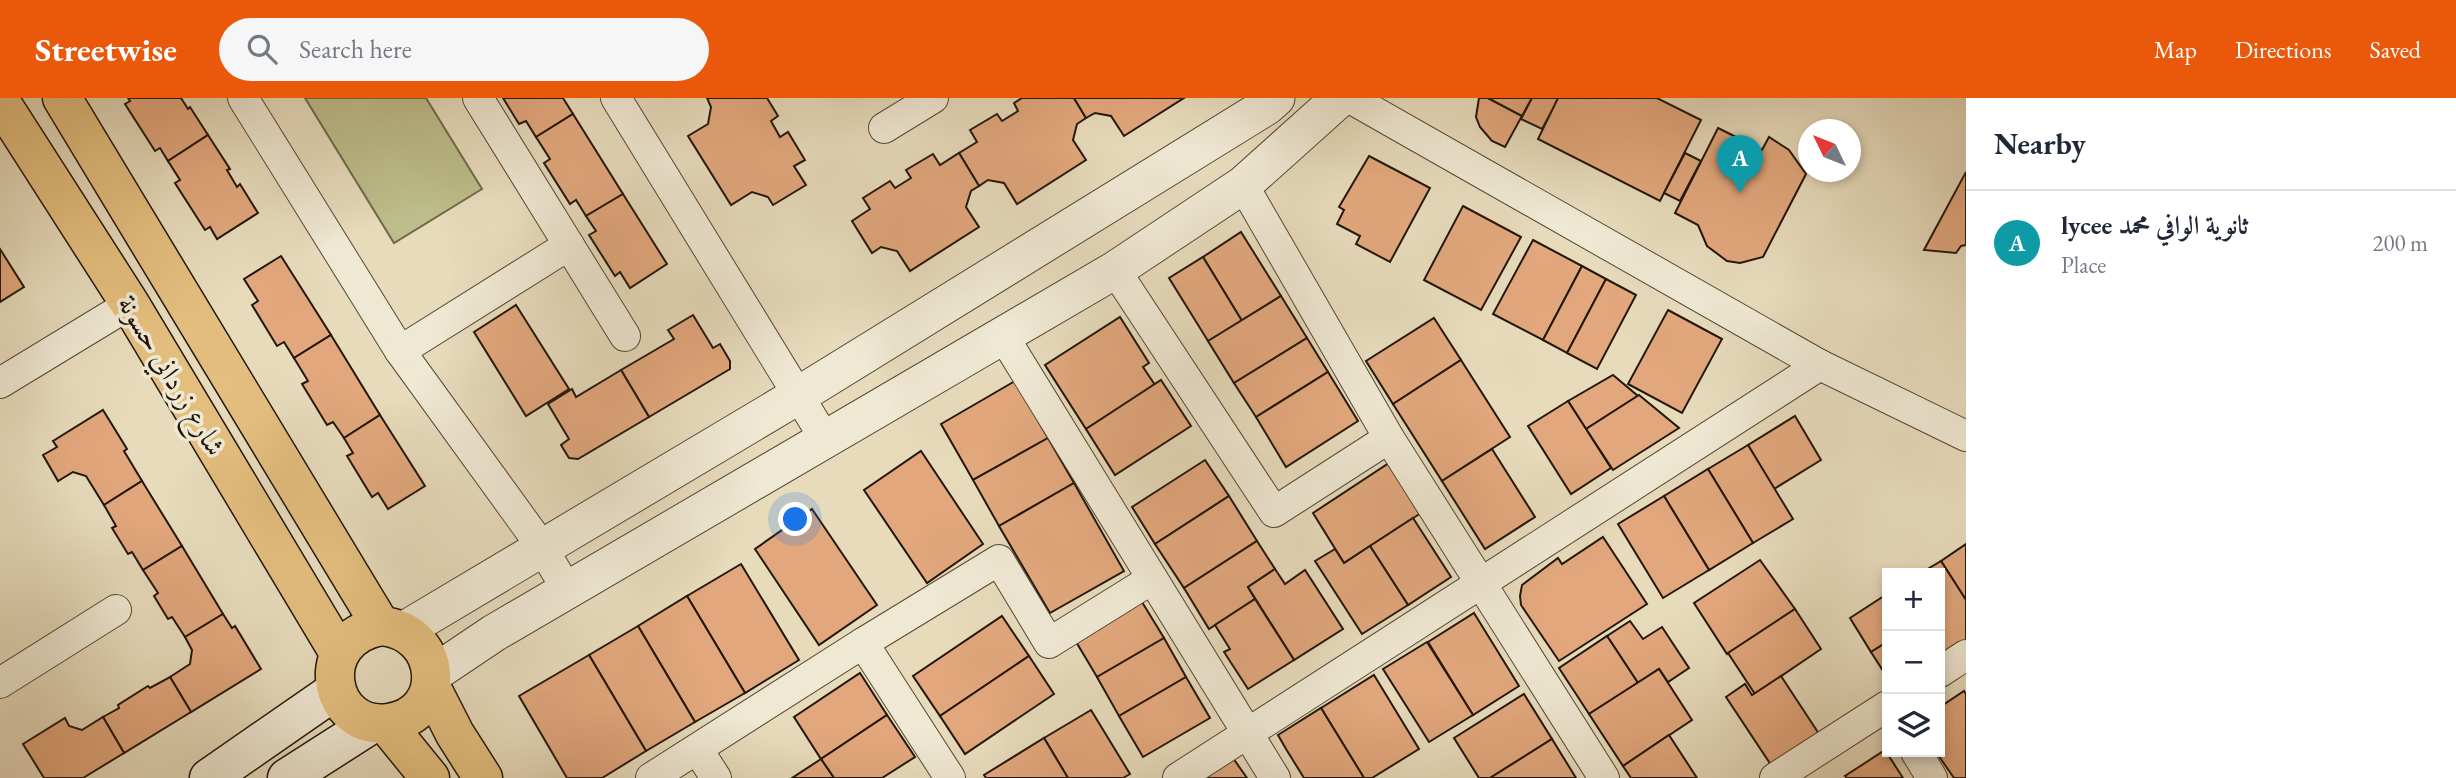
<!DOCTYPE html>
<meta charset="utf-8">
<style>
body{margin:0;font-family:"EB Garamond",Amiri,serif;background:#f6f6f7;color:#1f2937}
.controls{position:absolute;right:21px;bottom:21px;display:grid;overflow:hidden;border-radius:0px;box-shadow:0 4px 10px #0003}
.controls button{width:63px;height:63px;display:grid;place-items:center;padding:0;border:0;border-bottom:2px solid #e0e1e3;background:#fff;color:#1f2937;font:35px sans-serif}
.compass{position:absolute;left:1798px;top:21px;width:63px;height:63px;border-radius:50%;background:#fff;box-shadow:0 4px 10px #0003;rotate:313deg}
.you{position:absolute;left:796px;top:422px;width:24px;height:24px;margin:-18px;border:5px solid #fff;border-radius:50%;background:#1a73e8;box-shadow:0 0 0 10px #1a73e833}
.badge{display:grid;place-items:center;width:46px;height:46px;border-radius:50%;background:#ea580c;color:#fff;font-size:23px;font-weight:700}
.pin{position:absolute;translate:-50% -58px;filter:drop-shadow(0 2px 4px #0008)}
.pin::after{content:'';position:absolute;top:37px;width:24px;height:21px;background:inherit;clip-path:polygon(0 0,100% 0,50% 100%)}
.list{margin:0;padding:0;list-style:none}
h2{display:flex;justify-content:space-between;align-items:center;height:91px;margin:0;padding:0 28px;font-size:30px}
h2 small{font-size:23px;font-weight:400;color:#747a83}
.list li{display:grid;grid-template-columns:46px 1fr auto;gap:21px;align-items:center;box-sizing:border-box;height:105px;padding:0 28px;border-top:2px solid #e0e1e3}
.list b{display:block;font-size:26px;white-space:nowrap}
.list p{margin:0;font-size:23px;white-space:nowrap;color:#747a83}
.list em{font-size:23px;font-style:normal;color:#747a83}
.icon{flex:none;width:38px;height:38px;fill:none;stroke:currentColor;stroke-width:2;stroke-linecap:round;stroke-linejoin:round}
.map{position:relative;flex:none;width:1966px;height:680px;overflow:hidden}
header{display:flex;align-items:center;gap:42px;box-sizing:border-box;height:98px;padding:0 35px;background:#ea580c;color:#fff}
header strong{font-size:33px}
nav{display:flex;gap:38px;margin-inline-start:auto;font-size:24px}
.search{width:490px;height:63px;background:#f6f6f7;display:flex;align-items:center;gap:18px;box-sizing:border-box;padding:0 24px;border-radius:38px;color:#747a83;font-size:26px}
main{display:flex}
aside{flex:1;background:#fff}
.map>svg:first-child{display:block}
</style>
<header>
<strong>Streetwise</strong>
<div class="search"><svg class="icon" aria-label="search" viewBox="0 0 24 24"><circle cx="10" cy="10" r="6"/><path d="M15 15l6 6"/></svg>Search here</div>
<nav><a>Map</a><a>Directions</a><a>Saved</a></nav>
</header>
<main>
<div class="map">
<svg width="1966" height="680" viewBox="0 0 1966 680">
<rect width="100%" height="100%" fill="#e7dbbc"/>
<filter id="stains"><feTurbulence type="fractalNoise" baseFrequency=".00286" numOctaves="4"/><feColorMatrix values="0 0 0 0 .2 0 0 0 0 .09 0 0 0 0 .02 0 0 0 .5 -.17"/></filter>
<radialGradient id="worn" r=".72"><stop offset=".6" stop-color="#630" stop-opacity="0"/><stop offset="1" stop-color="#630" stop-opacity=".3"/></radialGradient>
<polygon fill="#bdbe8b" stroke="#706a4b" stroke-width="2" points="305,0 426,0 482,91 394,145"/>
<g fill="#e2a77d" stroke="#22170b" stroke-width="2">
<polygon points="128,0 181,0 188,11 190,9 208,37 168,63 160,50 155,53 125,6 130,3"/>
<polygon points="503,0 563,0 573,16 536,39 526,23 519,26"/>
<polygon points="767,0 778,18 771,23 780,39 788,34 805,62 794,68 806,87 773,107 768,99 752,94 731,107 688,38 708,26 711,9 707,0"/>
<polygon points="1022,0 1074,0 1086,20 1077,26 1073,42 1086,62 1017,106 1004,85 988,82 979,88 959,55 977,44 970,32 997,16 1002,23 1018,13 1014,5"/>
<polygon points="1074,0 1184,0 1124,38 1111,18 1095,15 1086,20"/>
<polygon points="1479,0 1488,0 1522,18 1505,49 1492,43 1480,29 1476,19"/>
<polygon points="1488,0 1532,0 1522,18"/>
<polygon points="1532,0 1559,0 1542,31 1521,21"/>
<polygon points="1558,0 1657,0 1701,22 1660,103 1538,41"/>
<polygon points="573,16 623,96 586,118 576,102 570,106 544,65 550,61 536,39"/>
<polygon points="1718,30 1762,52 1769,39 1789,52 1806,76 1763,159 1740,165 1727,163 1707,148 1698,127 1675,115"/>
<polygon points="208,37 230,71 227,72 237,89 240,86 258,115 217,141 210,129 205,132 175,85 180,82 168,63"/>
<polygon points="959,55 979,88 971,93 966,109 979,129 910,173 897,153 881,149 872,155 852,123 870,111 863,100 890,83 895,90 911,80 906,72 933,56 940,67"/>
<polygon points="1685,55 1701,63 1680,103 1664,95"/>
<polygon points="1369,58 1430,90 1390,164 1356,146 1360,138 1337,126 1344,112 1339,109"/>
<polygon points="1966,74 1966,147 1961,148 1956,155 1924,152"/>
<polygon points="623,96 667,166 630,190 620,174 615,178 589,137 596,133 586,118"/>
<polygon points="1463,108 1521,139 1481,212 1424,182"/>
<polygon points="1241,134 1281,198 1242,223 1203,159"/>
<polygon points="1533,142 1582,168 1543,242 1493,216"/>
<polygon points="0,151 24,189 0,204"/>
<polygon points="281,158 331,237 294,260 284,244 277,248 252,207 258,203 244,181"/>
<polygon points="1203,159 1242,223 1208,243 1169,180"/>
<polygon points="1582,168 1606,181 1567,255 1543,242"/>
<polygon points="1606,181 1636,197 1597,271 1567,255"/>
<polygon points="1281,198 1307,240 1234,285 1208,243"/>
<polygon points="516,207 569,291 526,318 474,234"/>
<polygon points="1668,212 1722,241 1682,315 1628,286"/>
<polygon points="693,217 713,250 720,246 730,263 730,271 649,319 621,272 674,241 668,232"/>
<polygon points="1120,219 1149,265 1143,269 1155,287 1086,331 1045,267"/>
<polygon points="1434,220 1461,262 1393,306 1366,263"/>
<polygon points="331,237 380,317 344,340 333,324 327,327 302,286 308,283 294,260"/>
<polygon points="1307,240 1328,274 1256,319 1234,285"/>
<polygon points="1461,262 1510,339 1442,383 1393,306"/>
<polygon points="621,272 649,319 578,361 569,360 561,347 569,341 548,306 572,291 576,299"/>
<polygon points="1328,274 1358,323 1286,369 1256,319"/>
<polygon points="1613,277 1638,298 1586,331 1568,303"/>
<polygon points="1161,282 1191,328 1115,377 1086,331"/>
<polygon points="1015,283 1048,340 973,382 941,326"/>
<polygon points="1639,297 1679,330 1613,372 1586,331"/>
<polygon points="1568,303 1611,370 1571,396 1528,328"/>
<polygon points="103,312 127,351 124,353 142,383 104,407 86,378 73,374 58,383 43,357 57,349 53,343"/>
<polygon points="380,317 425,388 388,411 378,395 372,399 347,358 353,355 344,340"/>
<polygon points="1795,318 1821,362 1774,391 1748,347"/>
<polygon points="1048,340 1074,385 999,428 973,382"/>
<polygon points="1748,347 1793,421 1753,445 1708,371"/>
<polygon points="1492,351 1535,419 1485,451 1442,383"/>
<polygon points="921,353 983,446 927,485 864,392"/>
<polygon points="1205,362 1229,398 1155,446 1132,409"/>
<polygon points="1389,365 1421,415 1344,465 1313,415"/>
<polygon points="1708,371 1753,445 1709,472 1664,398"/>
<polygon points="142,383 182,448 143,472 132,454 128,456 112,430 116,428 104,407"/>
<polygon points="1074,385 1124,473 1050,515 999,428"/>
<polygon points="1229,398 1257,443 1184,490 1155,446"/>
<polygon points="1664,398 1709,472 1663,500 1618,426"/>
<polygon points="812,411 877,507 819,547 755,451"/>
<polygon points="1413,420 1451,479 1408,507 1370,448"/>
<polygon points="1603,439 1647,506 1559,563 1521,507 1520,498 1522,487 1558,460 1562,466"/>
<polygon points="1257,443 1275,471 1248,489 1255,501 1209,531 1184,490"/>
<polygon points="1966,446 1966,502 1941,463"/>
<polygon points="182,448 223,516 185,539 172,519 168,521 154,498 158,495 143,472"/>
<polygon points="1370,448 1408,507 1362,536 1315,463 1335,451 1344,465"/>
<polygon points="1760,462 1795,511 1727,556 1694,505"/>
<polygon points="1941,463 1966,502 1966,545 1940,561 1940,475 1921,475"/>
<polygon points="741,466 799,562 745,595 687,498"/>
<polygon points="1275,471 1285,486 1305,472 1343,531 1294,562 1248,489"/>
<polygon points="1887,496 1887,544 1871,554 1850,520"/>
<polygon points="687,498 745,595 695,624 638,528"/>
<polygon points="1255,501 1294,562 1248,591 1224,554 1230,551 1215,527"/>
<polygon points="1142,504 1164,540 1097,579 1075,542"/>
<polygon points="1795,511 1821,551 1755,596 1728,555"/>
<polygon points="1474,515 1519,588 1473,617 1428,544"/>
<polygon points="223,516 232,530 235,528 261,571 191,614 170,579 190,566 192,552 185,539"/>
<polygon points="1002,518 1029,558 940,618 913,578"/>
<polygon points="1630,523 1643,541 1662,529 1689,570 1668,584 1659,571 1638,585 1607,538"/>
<polygon points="638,528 695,624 646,653 589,557"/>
<polygon points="1607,538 1638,585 1589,616 1559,570"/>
<polygon points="1164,540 1186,579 1119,618 1097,579"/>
<polygon points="1427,544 1473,617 1429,644 1383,571"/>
<polygon points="1887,544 1887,579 1871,554"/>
<polygon points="589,557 646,653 602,680 567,680 519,598"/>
<polygon points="1029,558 1054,596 965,656 940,618"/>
<polygon points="1659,571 1692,622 1623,668 1589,616"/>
<polygon points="860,575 887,617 821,661 794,619"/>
<polygon points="1374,577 1419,651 1372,680 1364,680 1321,610"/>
<polygon points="1781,578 1823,642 1775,673 1726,599 1745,586 1752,597"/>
<polygon points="170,579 191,614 124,655 103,619 119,610 118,607 148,588 150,590"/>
<polygon points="1186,579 1210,620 1143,659 1119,618"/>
<polygon points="1964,593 1966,596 1966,680 1954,680 1936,654 1940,654 1940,609"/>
<polygon points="1524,596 1552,641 1490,680 1479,680 1454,640"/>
<polygon points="1321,610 1364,680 1304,680 1286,651 1278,637"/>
<polygon points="1091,612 1130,676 1123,680 1068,680 1044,640"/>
<polygon points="887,617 915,659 882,680 834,680 821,661"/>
<polygon points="103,619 124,655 83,680 44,680 23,646 65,620 69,628 82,632"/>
<polygon points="1669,637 1697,680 1631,680 1623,668"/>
<polygon points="1044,640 1068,680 986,680 984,677"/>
<polygon points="1552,641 1576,680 1490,680"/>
<polygon points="1885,652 1903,680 1847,680 1845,678"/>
<polygon points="1233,660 1247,680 1202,680"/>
<polygon points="821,661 834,680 792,680"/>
</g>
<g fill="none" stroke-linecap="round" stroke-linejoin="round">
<defs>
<g id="minor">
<polyline points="243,0 400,253 542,449 567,492"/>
<polyline points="478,0 625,238"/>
<polyline points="616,0 825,341"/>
<polyline points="1350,0 1820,267 1966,338"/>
<polyline points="884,30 933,0"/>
<polyline points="1243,87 1389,340 1604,680"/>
<polyline points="1115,172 1274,414 1389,340"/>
<polyline points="1002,236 1275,680"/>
<polyline points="400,253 569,147"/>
<polyline points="0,285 130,206"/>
<polyline points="863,545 999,462 1049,545 1152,481"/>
<polyline points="1940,574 1966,557"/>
<polyline points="0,585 116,512"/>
<polyline points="698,652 716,680"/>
<polyline points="1916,654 1932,680"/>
<polyline points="651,680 863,545 950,680"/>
<polyline points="1178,680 1820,267"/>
<polyline points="1775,680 1887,608"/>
</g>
<g id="tertiary">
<polyline points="403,533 799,297 1267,8 1276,0"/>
<polyline points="433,576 494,535 1115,172 1243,87 1340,0"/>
</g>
<g id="secondary">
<polyline points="209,680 336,592"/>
<polyline points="287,680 373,625"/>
</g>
<g id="primary">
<polyline points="62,0 381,528"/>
<polyline points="0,3 130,206 339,555"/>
<path d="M381,528C443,533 450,617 388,625C328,633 310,541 381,528Z"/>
<polyline points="431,589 455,636 483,680"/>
<polyline points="386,626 430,680"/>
</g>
</defs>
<use href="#minor" stroke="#534837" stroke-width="32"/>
<use href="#tertiary" stroke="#534837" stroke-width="39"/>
<use href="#secondary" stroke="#22170b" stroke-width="41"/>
<use href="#primary" stroke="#22170b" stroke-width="41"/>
<use href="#minor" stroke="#efe8d3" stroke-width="30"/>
<use href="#tertiary" stroke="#efe8d3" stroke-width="37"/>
<use href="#secondary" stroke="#efe8d3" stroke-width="38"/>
<use href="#primary" stroke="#e4be7e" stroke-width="38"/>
</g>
<g text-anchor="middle" stroke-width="7" stroke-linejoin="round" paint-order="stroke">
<g font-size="28" fill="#22170b" stroke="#efe8d3">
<text transform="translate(172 277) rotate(59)" y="10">شارع زرداني حسونة</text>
</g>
</g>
<rect width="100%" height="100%" filter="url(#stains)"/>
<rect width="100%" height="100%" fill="url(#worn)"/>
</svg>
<div class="controls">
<button>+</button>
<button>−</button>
<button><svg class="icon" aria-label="layers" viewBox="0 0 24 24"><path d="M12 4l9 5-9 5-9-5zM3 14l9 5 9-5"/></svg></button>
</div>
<svg class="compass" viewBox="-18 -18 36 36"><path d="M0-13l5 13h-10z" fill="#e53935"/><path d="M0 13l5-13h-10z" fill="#747a83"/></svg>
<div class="you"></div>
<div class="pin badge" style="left:1740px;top:95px;background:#0f9aa8">A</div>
</div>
<aside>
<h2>Nearby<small></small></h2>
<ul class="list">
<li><span class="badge" style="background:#0f9aa8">A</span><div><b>lycee ثانوية الوافي محمد</b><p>Place</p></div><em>200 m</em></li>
</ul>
</aside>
</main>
